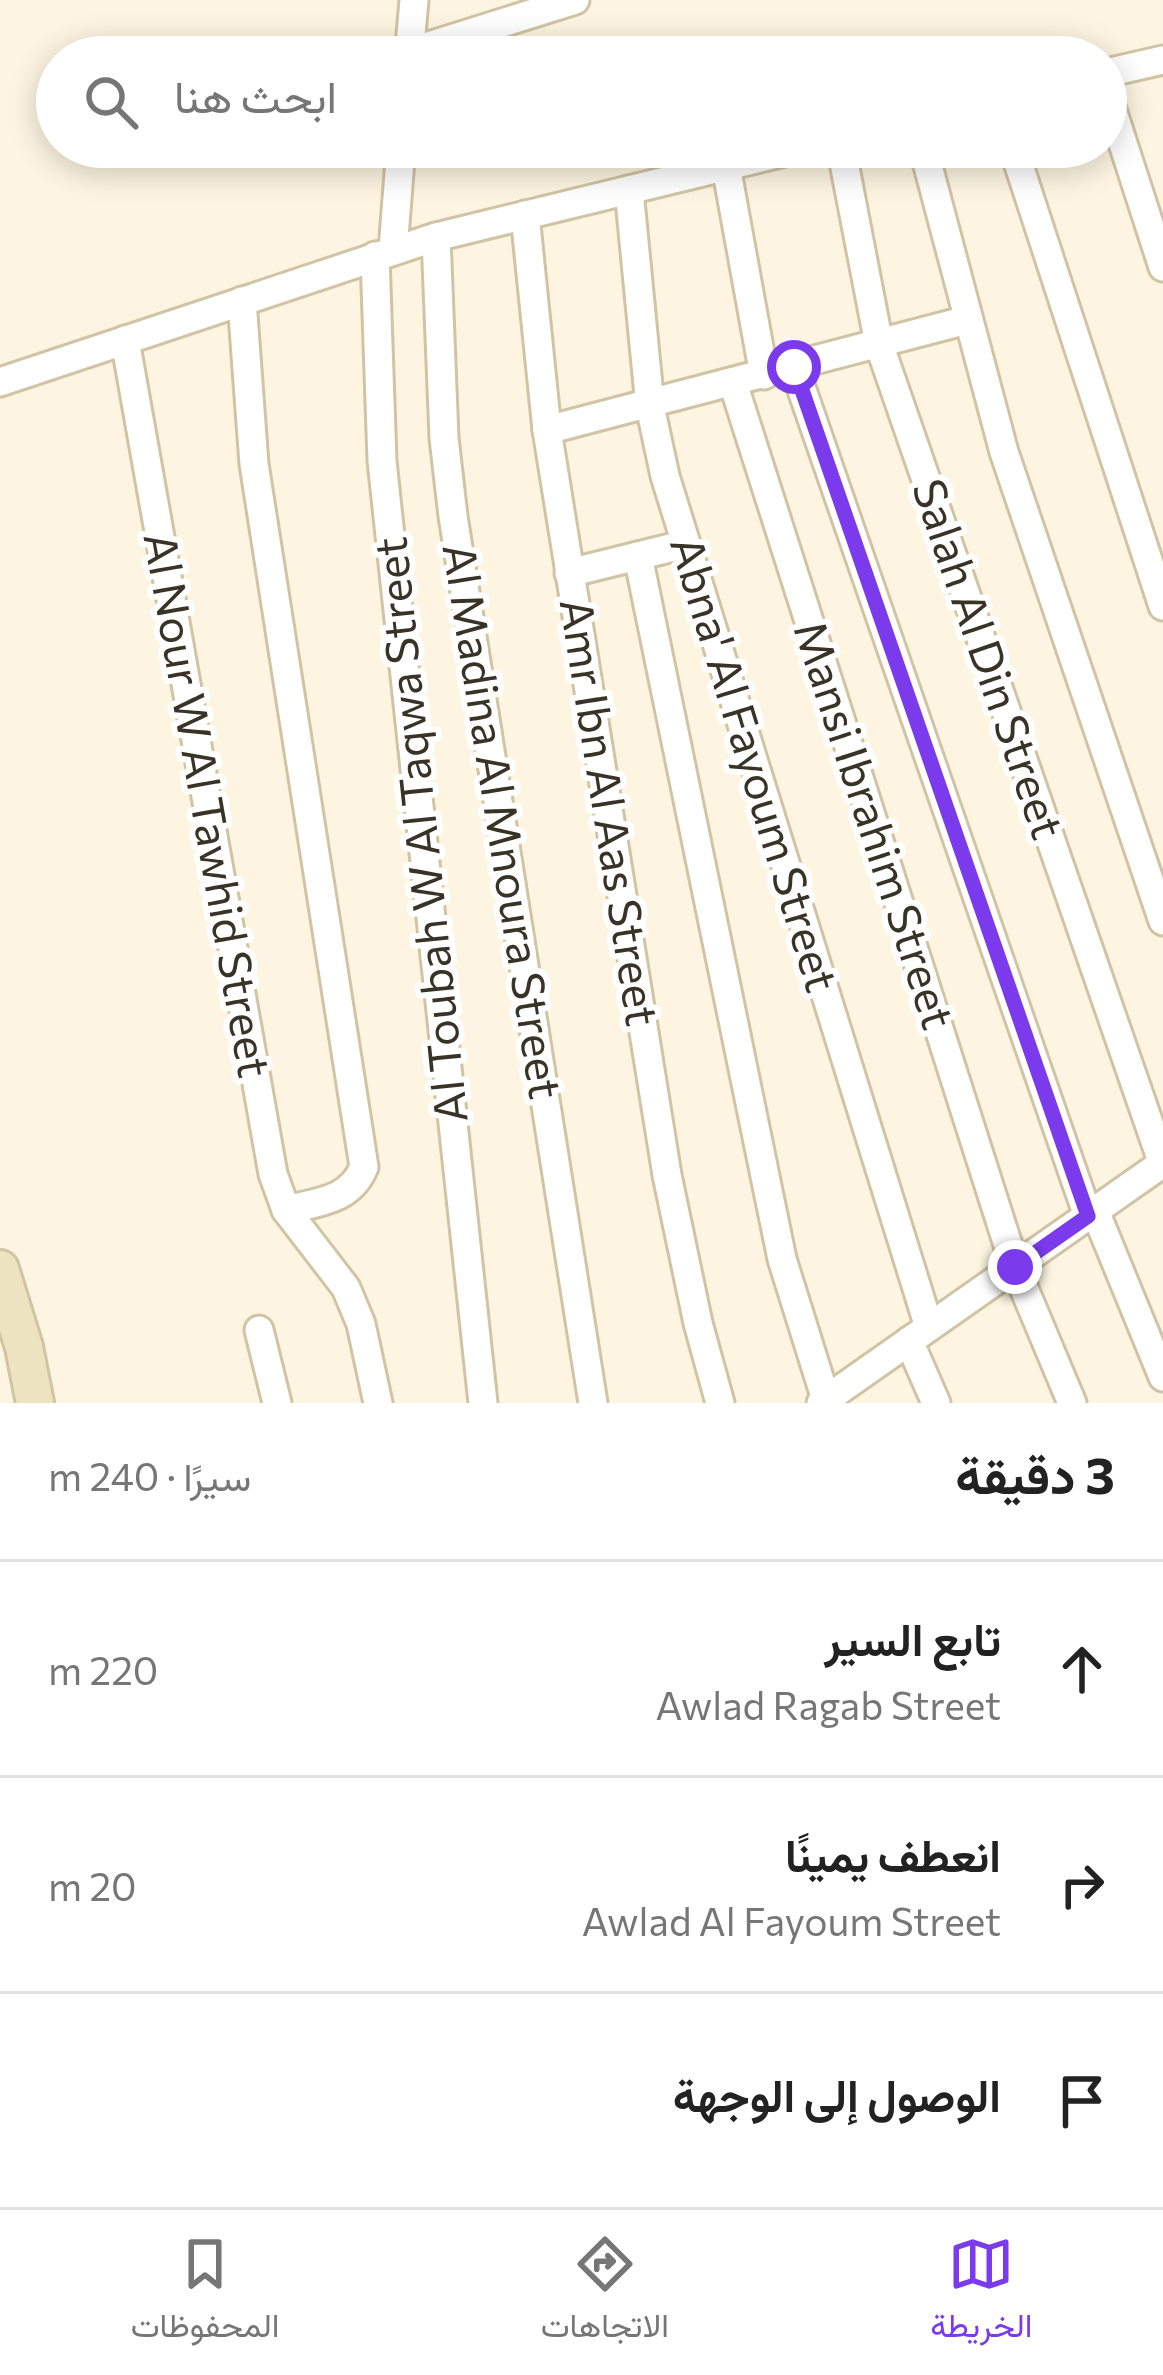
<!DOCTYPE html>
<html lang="ar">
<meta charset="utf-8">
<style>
body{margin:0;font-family:Commissioner,Vazirmatn,sans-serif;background:#f6f6f6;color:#222;direction:rtl}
.stop{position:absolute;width:36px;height:36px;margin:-27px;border:9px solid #7c3aed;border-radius:50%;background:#fff}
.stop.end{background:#7c3aed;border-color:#fff;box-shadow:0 3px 12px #0008}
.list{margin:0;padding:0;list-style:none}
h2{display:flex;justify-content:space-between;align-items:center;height:156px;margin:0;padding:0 48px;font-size:51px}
h2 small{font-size:39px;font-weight:400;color:#767676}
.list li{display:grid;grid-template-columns:78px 1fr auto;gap:36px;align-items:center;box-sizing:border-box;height:216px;padding:0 48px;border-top:3px solid #e0e0e0}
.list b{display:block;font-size:45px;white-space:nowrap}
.list p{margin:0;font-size:39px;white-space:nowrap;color:#767676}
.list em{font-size:39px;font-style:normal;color:#767676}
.icon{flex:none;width:66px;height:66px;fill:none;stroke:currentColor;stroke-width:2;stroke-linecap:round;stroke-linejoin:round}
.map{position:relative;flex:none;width:1163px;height:1403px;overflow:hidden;direction:ltr}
.search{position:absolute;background:#fff;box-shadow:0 6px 30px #0003;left:36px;right:36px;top:36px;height:132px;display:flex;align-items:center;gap:30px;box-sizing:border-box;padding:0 42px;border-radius:66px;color:#767676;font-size:45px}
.sheet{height:804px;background:#fff}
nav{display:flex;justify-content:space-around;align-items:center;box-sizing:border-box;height:168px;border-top:3px solid #e0e0e0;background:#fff;font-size:33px;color:#767676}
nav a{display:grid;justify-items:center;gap:6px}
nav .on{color:#7c3aed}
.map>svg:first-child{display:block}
</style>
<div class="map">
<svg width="1163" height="1403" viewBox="0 0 1163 1403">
<rect width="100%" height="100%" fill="#fdf5e1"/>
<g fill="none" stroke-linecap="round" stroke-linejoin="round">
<defs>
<g id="minor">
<polyline points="410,52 575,0"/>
<polyline points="409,57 414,0"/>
<polyline points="1106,73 1163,60"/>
<polyline points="1106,91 1163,267"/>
<polyline points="841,147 879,344 1163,1164"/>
<polyline points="923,147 1004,452 1163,921"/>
<polyline points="1013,147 1163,606"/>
<polyline points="726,166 764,375"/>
<polyline points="629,190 650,406 665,476 929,1327"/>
<polyline points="525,215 547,430 667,1175 698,1323 720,1403"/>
<polyline points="436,237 444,438 453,516 593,1403"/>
<polyline points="393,250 401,147"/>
<polyline points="375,256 382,461 483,1403"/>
<path d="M242,301L254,464L364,1167C350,1201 318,1202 286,1210"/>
<polyline points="125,340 273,1174 286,1210 346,1288 361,1324 378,1403"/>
<polyline points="794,367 1088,1216"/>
<polyline points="0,382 436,237 805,147"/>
<polyline points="733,383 1015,1267 1072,1403"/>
<polyline points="547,430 967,320"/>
<polyline points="638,556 782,1259 827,1403"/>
<polyline points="569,573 686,544"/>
<polyline points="1095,1211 1163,1377"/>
<polyline points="259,1330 277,1403"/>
<polyline points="909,1341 936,1403"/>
<polyline points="821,1403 1163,1163"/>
</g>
<polyline id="secondary" points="0,1269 24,1347 35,1403"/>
</defs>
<use href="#minor" stroke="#d1c4a4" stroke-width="33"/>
<use href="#secondary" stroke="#d1c4a4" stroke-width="42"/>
<use href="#minor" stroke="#fff" stroke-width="27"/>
<use href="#secondary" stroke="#eee3c0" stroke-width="36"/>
</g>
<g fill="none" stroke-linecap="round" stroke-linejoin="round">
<polyline stroke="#7c3aed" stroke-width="15" points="794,367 1088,1216 1015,1267"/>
</g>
<g text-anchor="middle" stroke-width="12" stroke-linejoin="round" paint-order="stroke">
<g font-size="45" fill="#383326" stroke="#fff">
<text transform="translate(988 659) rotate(71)" y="16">Salah Al Din Street</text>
<text transform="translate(754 764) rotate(73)" y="16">Abna' Al Fayoum Street</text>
<text transform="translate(207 805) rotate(80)" y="16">Al Nour W Al Tawhid Street</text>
<text transform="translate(609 812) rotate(81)" y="16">Amr Ibn Al Aas Street</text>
<text transform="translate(502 821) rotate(81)" y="16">Al Madina Al Mnoura Street</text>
<text transform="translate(874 825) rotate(72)" y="16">Mansi Ibrahim Street</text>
<text transform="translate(421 830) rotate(-96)" y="16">Al Toubah W Al Taqwa Street</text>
</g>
</g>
</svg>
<div class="stop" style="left:794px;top:367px"></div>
<div class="stop end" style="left:1015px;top:1267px"></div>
<div class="search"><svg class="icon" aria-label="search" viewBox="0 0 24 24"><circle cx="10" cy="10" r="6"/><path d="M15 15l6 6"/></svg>ابحث هنا</div>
</div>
<section class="sheet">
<h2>3 دقيقة<small>سيرًا · 240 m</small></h2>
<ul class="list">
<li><svg class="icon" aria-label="ahead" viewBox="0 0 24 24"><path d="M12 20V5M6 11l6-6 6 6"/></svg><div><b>تابع السير</b><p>Awlad Ragab Street</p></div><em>220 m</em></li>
<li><svg class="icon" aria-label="right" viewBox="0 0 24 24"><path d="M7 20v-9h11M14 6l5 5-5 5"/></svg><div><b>انعطف يمينًا</b><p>Awlad Al Fayoum Street</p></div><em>20 m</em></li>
<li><svg class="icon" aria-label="arrive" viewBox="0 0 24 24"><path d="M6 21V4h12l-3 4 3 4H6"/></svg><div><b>الوصول إلى الوجهة</b></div></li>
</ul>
</section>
<nav>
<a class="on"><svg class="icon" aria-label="map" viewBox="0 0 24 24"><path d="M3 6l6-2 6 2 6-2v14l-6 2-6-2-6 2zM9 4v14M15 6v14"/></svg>الخريطة</a>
<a><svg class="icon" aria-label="directions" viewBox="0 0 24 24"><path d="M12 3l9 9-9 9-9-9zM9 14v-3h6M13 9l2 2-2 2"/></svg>الاتجاهات</a>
<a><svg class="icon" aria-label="saved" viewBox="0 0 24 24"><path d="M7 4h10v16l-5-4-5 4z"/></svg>المحفوظات</a>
</nav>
